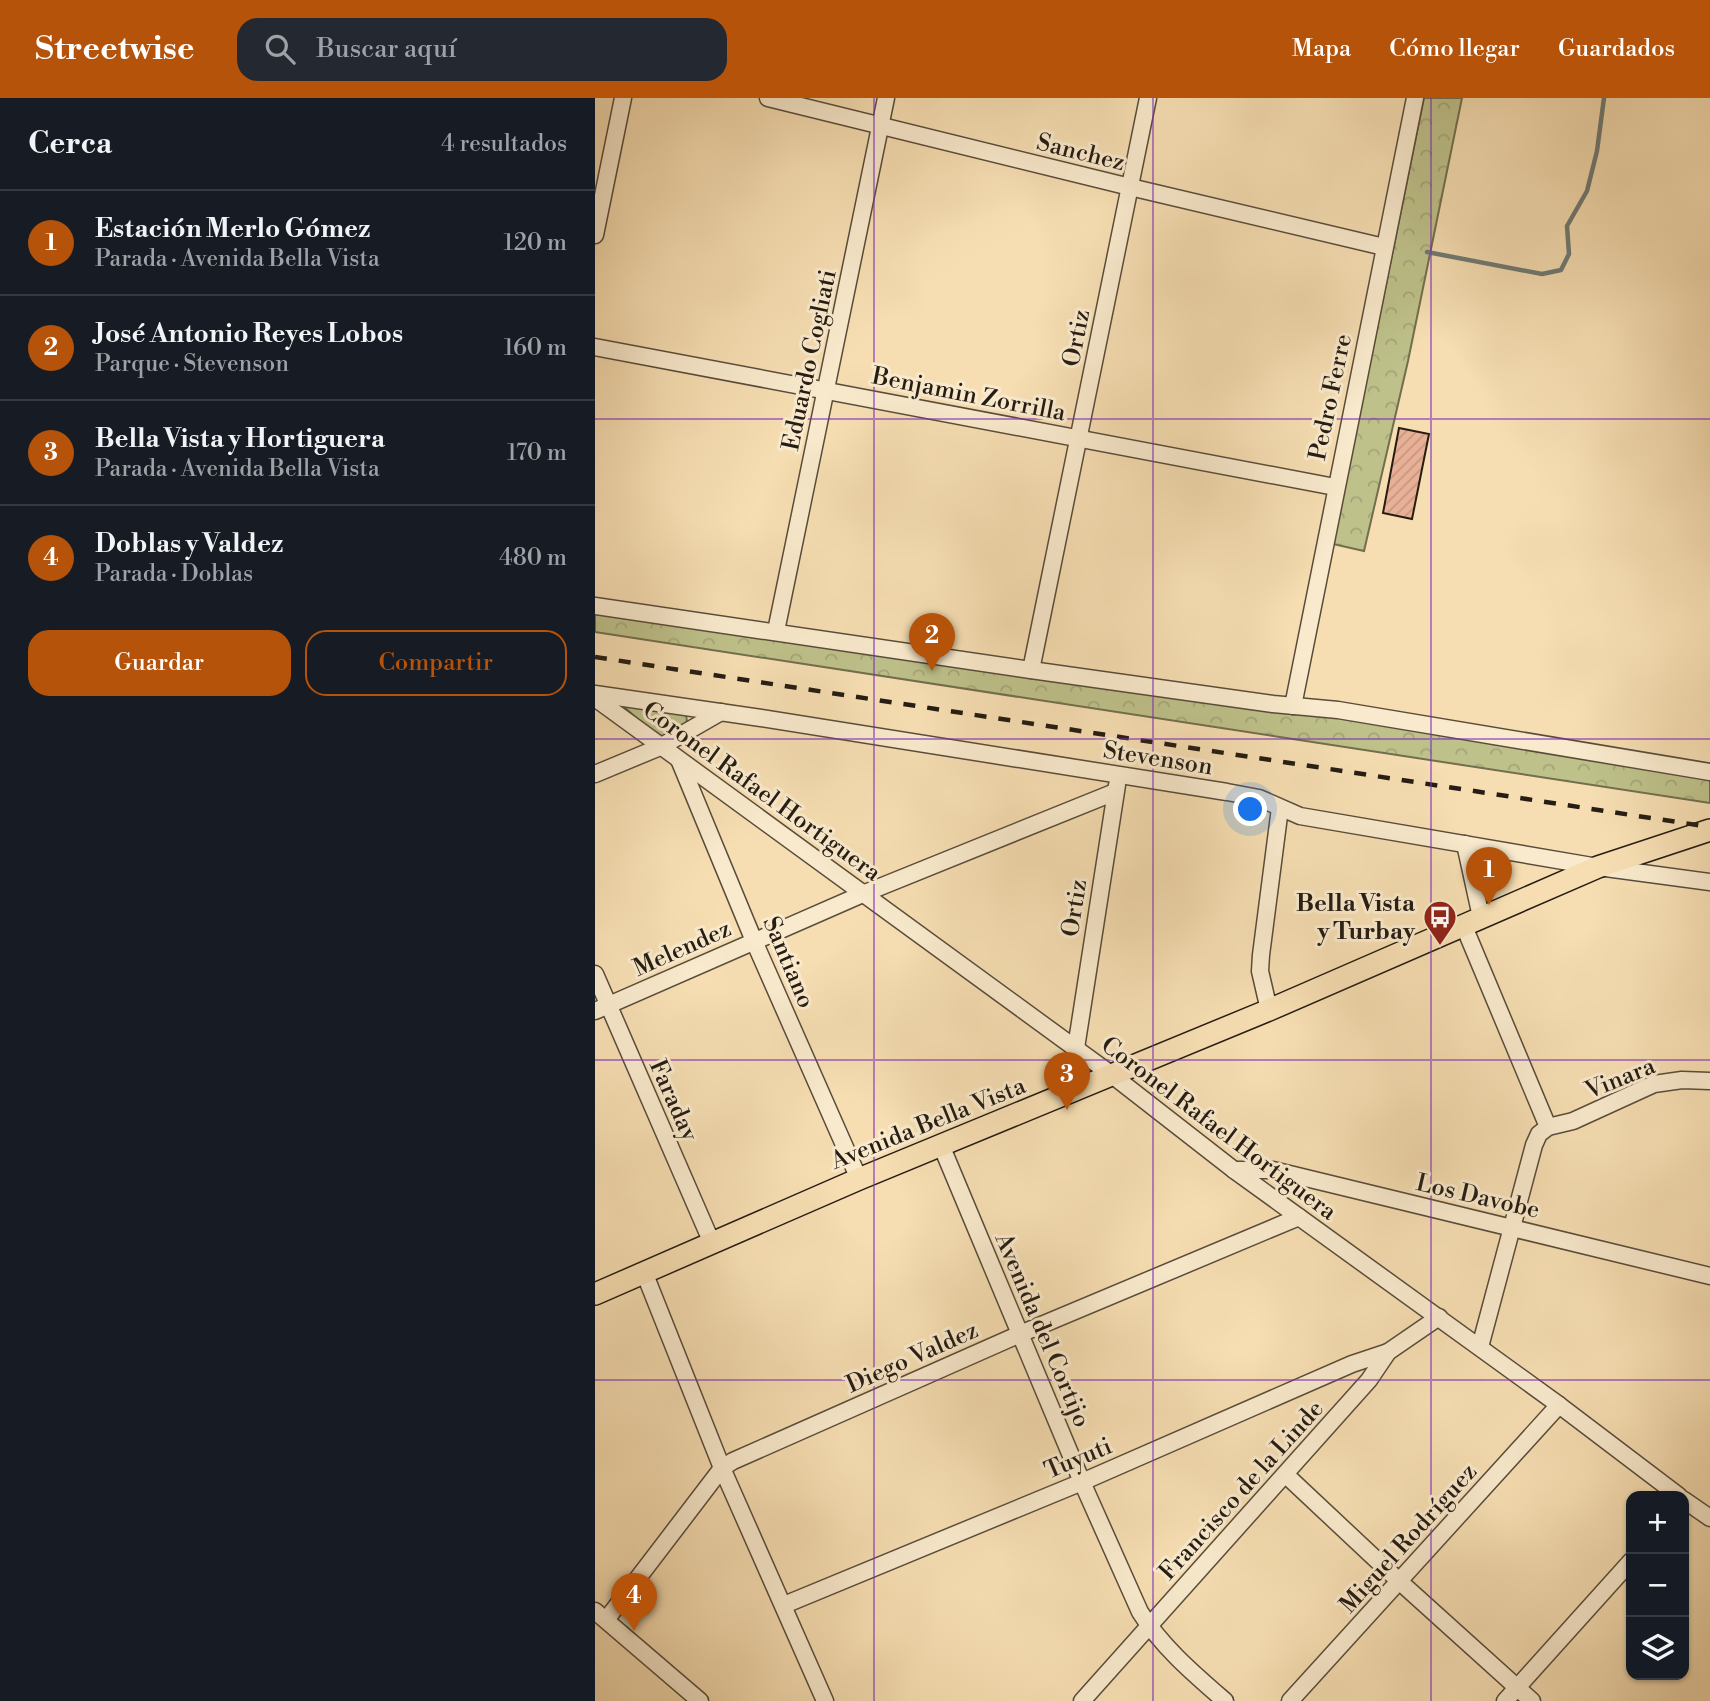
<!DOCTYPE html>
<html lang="es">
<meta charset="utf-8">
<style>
body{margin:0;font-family:"Libre Bodoni",serif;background:#242831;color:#f1f3f6}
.controls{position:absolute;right:21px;bottom:21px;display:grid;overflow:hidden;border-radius:14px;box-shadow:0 2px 5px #0004}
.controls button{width:63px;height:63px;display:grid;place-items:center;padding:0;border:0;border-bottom:2px solid #363941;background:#171b24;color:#f1f3f6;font:35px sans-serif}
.you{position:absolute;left:656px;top:712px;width:24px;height:24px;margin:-18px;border:5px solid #fff;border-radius:50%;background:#1a73e8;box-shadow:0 0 0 10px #1a73e833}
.badge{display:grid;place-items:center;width:46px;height:46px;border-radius:50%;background:#b45309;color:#fff;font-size:23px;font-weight:700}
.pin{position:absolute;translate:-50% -58px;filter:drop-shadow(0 2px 4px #0008)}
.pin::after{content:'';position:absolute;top:37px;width:24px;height:21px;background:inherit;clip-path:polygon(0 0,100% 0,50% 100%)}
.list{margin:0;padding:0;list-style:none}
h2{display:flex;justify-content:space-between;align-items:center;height:91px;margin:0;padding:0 28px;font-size:30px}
h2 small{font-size:23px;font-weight:400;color:#9ea1a6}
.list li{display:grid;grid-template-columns:46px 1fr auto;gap:21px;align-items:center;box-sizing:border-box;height:105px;padding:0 28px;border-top:2px solid #363941}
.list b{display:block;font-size:26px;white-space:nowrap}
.list p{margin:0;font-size:23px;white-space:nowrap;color:#9ea1a6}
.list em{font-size:23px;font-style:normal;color:#9ea1a6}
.actions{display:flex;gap:14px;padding:21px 28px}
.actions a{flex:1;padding:16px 0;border:2px solid #b45309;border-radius:21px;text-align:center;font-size:24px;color:#b45309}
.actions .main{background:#b45309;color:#fff}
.icon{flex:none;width:38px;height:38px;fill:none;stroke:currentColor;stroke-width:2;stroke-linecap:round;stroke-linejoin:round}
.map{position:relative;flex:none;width:1115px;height:1603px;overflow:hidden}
header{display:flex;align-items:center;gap:42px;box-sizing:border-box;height:98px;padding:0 35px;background:#b45309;color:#fff}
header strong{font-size:33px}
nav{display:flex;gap:38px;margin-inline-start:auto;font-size:24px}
.search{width:490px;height:63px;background:#242831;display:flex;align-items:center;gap:18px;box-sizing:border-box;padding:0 24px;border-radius:21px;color:#9ea1a6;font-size:26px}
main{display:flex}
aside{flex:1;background:#171b24}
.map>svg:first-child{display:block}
</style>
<header>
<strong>Streetwise</strong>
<div class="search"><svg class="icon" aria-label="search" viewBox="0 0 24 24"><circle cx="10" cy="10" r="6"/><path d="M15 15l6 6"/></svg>Buscar aquí</div>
<nav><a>Mapa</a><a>Cómo llegar</a><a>Guardados</a></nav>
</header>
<main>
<aside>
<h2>Cerca<small>4 resultados</small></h2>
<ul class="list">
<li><span class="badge">1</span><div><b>Estación Merlo Gómez</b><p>Parada · Avenida Bella Vista</p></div><em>120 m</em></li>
<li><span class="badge">2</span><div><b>José Antonio Reyes Lobos</b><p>Parque · Stevenson</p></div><em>160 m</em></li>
<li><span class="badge">3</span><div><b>Bella Vista y Hortiguera</b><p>Parada · Avenida Bella Vista</p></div><em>170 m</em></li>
<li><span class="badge">4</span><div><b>Doblas y Valdez</b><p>Parada · Doblas</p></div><em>480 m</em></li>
</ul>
<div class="actions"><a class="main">Guardar</a><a>Compartir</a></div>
</aside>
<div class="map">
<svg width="1115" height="1603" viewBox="0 0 1115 1603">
<defs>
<pattern id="forest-crowns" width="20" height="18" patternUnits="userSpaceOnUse" patternTransform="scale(1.75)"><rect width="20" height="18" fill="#bec18a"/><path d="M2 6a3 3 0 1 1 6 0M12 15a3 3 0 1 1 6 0" fill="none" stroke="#a3a576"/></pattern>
<pattern id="building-hatch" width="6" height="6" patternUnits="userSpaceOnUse" patternTransform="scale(1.75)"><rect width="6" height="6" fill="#e8b096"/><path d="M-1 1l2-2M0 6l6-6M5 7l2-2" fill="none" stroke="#c79780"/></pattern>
</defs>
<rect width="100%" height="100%" fill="#f6deb2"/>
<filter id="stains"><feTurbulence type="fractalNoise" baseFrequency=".00286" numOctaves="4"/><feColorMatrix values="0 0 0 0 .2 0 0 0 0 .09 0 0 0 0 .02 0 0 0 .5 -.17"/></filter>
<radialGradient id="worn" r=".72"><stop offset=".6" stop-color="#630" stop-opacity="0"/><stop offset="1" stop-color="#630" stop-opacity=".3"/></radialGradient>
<g fill="url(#forest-crowns)" stroke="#726e4e" stroke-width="2">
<polygon points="829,0 867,0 813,263 769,453 738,446"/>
<polygon points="0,513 693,612 1115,677 1115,705 0,534"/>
<polygon points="27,607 91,616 92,624 68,640 60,637"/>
</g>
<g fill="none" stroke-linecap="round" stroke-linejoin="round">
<polyline stroke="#6f7a75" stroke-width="4.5" points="832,154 947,176 966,172 974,156 972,128 992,93 1002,53 1009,0"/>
</g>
<polygon fill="url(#building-hatch)" stroke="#251c13" stroke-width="2" points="804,330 834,336 817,421 788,415"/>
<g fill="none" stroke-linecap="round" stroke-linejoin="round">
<defs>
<g id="minor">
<polyline points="173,0 535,89 789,149"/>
<polyline points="0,137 28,0"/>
<polyline points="0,249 740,389"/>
<polyline points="0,508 436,572 678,606 743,612 1115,674"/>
<polyline points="181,533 291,0"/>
<polyline points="436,572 553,0"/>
<polyline points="0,596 166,620 632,694 664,700 705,718 1003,769 1115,784"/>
<polyline points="0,600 517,977 639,1072 964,1307 1084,1398"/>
<polyline points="698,608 820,0"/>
<polyline points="85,664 159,843 264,1081"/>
<polyline points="0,676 65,649 126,614"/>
<polyline points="870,746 886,819"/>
<polyline points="868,826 953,1029"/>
<polyline points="0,876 117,1145"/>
<polyline points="674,912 665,873 666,857 685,710"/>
<polyline points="0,913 270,795 520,694"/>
<polyline points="481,950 522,687"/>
<path d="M346,1047L487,1384L545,1514C567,1549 599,1576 630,1603"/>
<polyline points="639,1072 678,1072 1115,1178"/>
<polyline points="49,1174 127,1370 230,1603"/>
<polyline points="885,1249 939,1047 944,1036 953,1029 978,1023 1059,986 1087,982 1115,983"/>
<polyline points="691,1377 804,1483 937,1603"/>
<polyline points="1089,1402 1115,1420"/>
<polyline points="189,1507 487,1384 757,1266 793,1254"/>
<polyline points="0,1513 105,1603"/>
<polyline points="11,1522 127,1370 138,1363 425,1236 704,1119"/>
<polyline points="487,1603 774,1282 793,1254 844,1219"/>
<polyline points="695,1603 964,1307"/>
<polyline points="910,1603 1036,1463"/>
</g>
<polyline id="major" points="0,1196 264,1081 674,912 1003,769 1115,732"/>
</defs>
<use href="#minor" stroke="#594c3b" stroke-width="19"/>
<use href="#major" stroke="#251c13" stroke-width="24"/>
<use href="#minor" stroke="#f9eacd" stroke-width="16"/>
<use href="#major" stroke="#f6deb2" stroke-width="21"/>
<polyline stroke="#251c13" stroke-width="4.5" stroke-dasharray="12 12" stroke-linecap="butt" points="0,559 1115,729"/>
</g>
<path fill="none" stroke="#7b2cbf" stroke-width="2" stroke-opacity="0.55" d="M279,0V1603M558,0V1603M836,0V1603M0,321H1115M0,641H1115M0,962H1115M0,1282H1115"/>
<defs>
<symbol id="bus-pin" viewBox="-11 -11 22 30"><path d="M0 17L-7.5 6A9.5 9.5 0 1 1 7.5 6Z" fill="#8f2418" stroke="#f9eacd"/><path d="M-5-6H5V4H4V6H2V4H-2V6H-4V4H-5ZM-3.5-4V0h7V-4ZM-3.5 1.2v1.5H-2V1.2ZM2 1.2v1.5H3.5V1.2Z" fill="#fff"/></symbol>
</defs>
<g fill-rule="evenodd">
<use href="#bus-pin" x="826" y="800" width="38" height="52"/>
</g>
<g text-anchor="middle" stroke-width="6" stroke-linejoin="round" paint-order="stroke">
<g font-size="24" fill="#251c13" stroke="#f9eacd">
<text transform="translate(486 54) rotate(14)" y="8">Sanchez</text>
<text transform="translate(481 240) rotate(-79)" y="8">Ortiz</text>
<text transform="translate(214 262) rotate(-78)" y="8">Eduardo Cogliati</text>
<text transform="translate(374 296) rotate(11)" y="8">Benjamin Zorrilla</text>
<text transform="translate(735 299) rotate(-78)" y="8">Pedro Ferre</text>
<text transform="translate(563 660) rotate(9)" y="8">Stevenson</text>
<text transform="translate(167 693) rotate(36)" y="8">Coronel Rafael Hortiguera</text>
<text transform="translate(479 810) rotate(-81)" y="8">Ortiz</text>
<text transform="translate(87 850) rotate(-24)" y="8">Melendez</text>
<text transform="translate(194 864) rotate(67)" y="8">Santiano</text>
<text transform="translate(1025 980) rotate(-22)" y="8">Vinara</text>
<text transform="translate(79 1002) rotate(66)" y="8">Faraday</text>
<text transform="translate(333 1025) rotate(-22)" y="8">Avenida Bella Vista</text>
<text transform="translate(624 1030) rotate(37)" y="8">Coronel Rafael Hortiguera</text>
<text transform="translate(883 1098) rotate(13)" y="8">Los Davobe</text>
<text transform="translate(448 1232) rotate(67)" y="8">Avenida del Cortijo</text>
<text transform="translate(317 1259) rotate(-24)" y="8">Diego Valdez</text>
<text transform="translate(483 1360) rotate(-23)" y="8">Tuyuti</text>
<text transform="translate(646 1392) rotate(-48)" y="8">Francisco de la Linde</text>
<text transform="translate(813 1440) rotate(-48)" y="8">Miguel Rodríguez</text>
</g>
<g font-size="24" font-weight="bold" fill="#251c13" stroke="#f9eacd" text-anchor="end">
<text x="820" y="813">Bella Vista<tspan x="820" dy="28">y Turbay</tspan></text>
</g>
</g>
<rect width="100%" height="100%" filter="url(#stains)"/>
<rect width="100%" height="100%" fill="url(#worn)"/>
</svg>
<div class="controls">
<button>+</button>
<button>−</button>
<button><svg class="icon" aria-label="layers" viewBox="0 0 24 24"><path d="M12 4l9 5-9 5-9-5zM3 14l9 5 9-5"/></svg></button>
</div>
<div class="you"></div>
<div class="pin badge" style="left:894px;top:807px">1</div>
<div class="pin badge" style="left:337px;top:573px">2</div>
<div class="pin badge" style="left:472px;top:1012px">3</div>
<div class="pin badge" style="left:39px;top:1533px">4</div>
</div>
</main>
